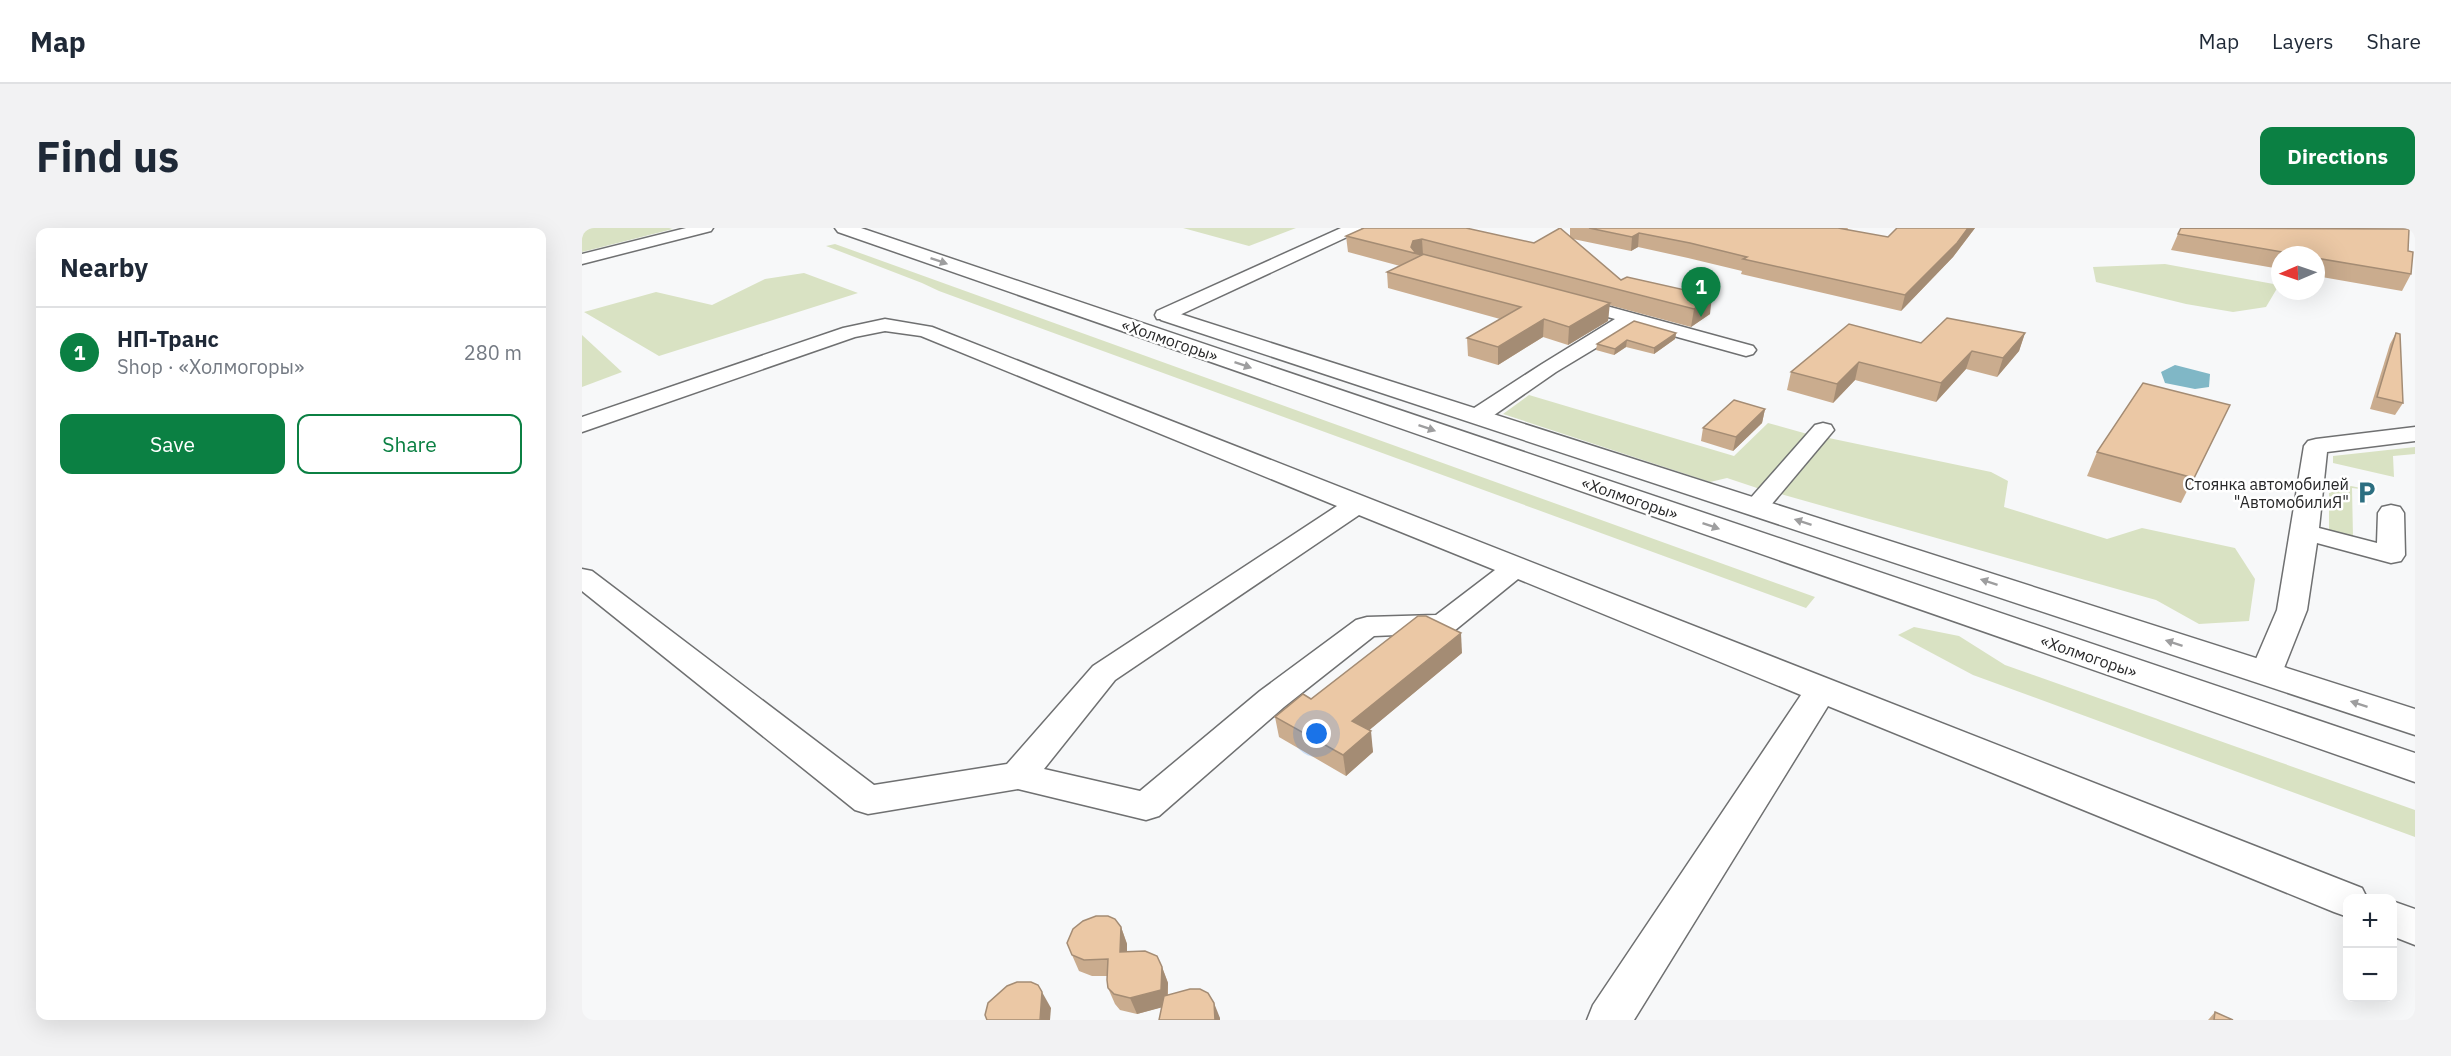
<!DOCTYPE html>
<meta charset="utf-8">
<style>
body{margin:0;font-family:"IBM Plex Sans",sans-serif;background:#f2f2f3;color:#1f2937}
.controls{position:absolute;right:18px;bottom:18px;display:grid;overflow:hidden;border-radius:12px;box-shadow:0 6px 24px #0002}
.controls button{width:54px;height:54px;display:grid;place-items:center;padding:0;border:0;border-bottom:2px solid #e0e1e3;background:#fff;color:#1f2937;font:30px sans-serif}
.compass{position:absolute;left:1689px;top:18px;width:54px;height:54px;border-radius:50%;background:#fff;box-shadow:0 6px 24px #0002;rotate:268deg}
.you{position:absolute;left:735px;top:506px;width:21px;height:21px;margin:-15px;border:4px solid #fff;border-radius:50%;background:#1a73e8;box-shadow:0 0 0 9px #1a73e833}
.badge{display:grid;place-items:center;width:39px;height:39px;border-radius:50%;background:#0b8043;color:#fff;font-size:20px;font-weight:700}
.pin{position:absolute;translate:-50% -50px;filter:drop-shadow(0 2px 3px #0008)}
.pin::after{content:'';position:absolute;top:32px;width:21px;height:18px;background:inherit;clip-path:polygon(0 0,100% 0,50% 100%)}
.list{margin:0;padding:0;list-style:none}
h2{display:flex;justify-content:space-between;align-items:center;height:78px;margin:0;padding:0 24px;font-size:26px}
h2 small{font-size:20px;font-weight:400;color:#747a83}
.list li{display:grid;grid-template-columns:39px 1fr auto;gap:18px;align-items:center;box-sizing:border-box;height:90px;padding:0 24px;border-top:2px solid #e0e1e3}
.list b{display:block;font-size:22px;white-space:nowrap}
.list p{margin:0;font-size:20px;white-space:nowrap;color:#747a83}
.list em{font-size:20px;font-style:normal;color:#747a83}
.actions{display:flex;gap:12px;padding:18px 24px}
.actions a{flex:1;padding:14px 0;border:2px solid #0b8043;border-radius:12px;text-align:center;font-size:21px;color:#0b8043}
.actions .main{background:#0b8043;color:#fff}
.map{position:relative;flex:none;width:1833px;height:792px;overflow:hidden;border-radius:12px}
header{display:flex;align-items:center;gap:36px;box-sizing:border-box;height:84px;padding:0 30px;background:#fff;border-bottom:2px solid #e0e1e3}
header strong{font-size:28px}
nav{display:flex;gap:33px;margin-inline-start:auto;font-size:21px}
.intro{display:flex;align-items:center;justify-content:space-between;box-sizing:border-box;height:144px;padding:0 36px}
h1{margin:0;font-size:42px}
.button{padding:15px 27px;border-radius:12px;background:#0b8043;color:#fff;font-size:21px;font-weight:700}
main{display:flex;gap:36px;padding:0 36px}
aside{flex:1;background:#fff;border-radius:12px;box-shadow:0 6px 24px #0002}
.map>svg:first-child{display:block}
</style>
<header>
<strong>Map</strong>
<nav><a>Map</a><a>Layers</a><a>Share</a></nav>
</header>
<div class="intro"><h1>Find us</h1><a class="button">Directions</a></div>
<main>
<aside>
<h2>Nearby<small></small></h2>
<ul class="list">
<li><span class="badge">1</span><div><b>НП-Транс</b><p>Shop · «Холмогоры»</p></div><em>280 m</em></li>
</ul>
<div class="actions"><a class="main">Save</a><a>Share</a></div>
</aside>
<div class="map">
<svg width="1833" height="792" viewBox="0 0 1833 792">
<rect width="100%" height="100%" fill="#f7f8f9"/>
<g fill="#d9e2c3">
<polygon points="0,0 87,0 91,1 0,24"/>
<polygon points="601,0 714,0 667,18"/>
<polygon points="253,16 1233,369 1224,380 357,63 340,55 244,18"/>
<polygon points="1583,36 1697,57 1684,79 1651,84 1604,76 1514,54 1511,39"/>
<polygon points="222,45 276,65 77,128 2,84 74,64 130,77 183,51"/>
<polygon points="0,107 40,144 0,159"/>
<polygon points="947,167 1152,228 1186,195 1229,207 1181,262 1145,250 1128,254 921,186"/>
<polygon points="1242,209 1409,244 1426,253 1422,279 1525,311 1560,300 1653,320 1673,351 1667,393 1617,396 1574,372 1195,265"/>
<polygon points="1833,219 1833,226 1811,228 1812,249 1751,235 1751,228"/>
<polygon points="1769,258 1794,263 1770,260 1771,309 1747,303 1747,265"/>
<polygon points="1332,399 1377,408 1423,437 1833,582 1833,609 1391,447 1316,407"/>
</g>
<polygon fill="#80b7c6" points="1593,137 1628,146 1627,159 1613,161 1583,155 1579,144"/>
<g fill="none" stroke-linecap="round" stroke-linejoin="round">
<defs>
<g id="minor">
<polygon points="104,0 131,0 129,3 0,36 0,26"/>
<polygon points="759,0 780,0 778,3 589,91 575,91 573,87 575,83"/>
<polygon points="988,68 1171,118 1174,122 1171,126 1164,128 1052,97 974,144 905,192 897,194 889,192 886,187 889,182 960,136 1033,91 982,77 979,73 982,69"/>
<path d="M303,91L350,99L1780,660L1785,670H1766V689L1752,684L1246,478L1052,792H1005L1011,777L1219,467L936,351L872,403L861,405L792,408L702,479L577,588L564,592L436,561L286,586L273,582L0,363V341L10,343L292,557L425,536L511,438L755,278L339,108L303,103L273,109L0,204V189L261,100ZM777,287L913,342L854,387L785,389L774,392L678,463L558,563L462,541L533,452Z"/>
<polygon points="1241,195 1249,197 1252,202 1184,283 1175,286 1166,283 1162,278 1166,273 1233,197"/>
<polygon points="1833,199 1833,213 1745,224 1737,300 1795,315 1796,285 1800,279 1809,277 1818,279 1822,285 1823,327 1819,333 1809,335 1735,315 1725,382 1700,445 1695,452 1684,456 1673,452 1668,445 1695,382 1722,218 1726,213 1734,211"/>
<polygon points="1810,673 1833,681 1833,717 1810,708"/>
</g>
<g id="highway">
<polygon points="253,0 279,0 1833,525 1833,554 256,4"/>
<polygon points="586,82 1833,481 1833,507 579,92 576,88 579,84"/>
</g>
</defs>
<use href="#minor" stroke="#6f7071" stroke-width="3"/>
<use href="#highway" stroke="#6f7071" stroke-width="3"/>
<use href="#minor" fill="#fff" fill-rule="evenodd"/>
<use href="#highway" fill="#fff" fill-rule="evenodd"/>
</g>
<g fill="#caac8e">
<polygon points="988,0 1266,0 1265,2 1306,9 1315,0 1393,0 1371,29 1319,83 1159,46 1160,43 1106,30 1056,19 1049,23 991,11 1039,52 1128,86 1109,99 1027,77 1026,93 986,117 961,109 916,137 886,128 885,110 918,91 806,60 805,44 818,38 766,24 764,8 952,15 988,8"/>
<polygon points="1596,6 1826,23 1829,46 1820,63 1734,48 1734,27 1698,27 1698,41 1589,22"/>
<polygon points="1094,105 1093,111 1072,126 1044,119 1032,127 1014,122 1015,116"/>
<polygon points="1443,105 1437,123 1415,149 1384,141 1354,174 1273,152 1251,175 1205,162 1209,144 1339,115"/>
<polygon points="1814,105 1821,175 1813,187 1788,181 1808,116"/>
<polygon points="1648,177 1599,275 1505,248 1515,224"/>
<polygon points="1183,181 1180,195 1151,223 1119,213 1121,200"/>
<polygon points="880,425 787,502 791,524 764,548 697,509 693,489 729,471"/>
<polygon points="539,699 545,716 545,723 580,739 586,755 586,767 638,790 638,792 577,792 580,779 555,786 538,782 533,776 526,760 525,748 510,748 497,743 490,727"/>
<polygon points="1633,784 1651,792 1626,792"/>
</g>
<g fill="#a48c74">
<polygon points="1386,0 1393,0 1371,29 1319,83 1323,67"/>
<polygon points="1057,5 1056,19 1049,23 1050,9"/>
<polygon points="840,11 841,27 829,25 829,19 831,13"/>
<polygon points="1130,68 1128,86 1109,99 1112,81"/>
<polygon points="1028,75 1026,93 986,117 987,99"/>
<polygon points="962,91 961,109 916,137 916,119"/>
<polygon points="1094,105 1093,111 1072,126 1072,120"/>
<polygon points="1443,105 1437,123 1415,149 1421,130"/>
<polygon points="1045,112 1044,119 1032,127 1033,121"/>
<polygon points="1390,123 1384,141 1354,174 1359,155"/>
<polygon points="1277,134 1273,152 1251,175 1255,156"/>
<polygon points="1183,181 1180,195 1151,223 1154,209"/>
<polygon points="879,405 880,425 773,514 770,493"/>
<polygon points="789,503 791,524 764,548 761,527"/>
<polygon points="539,699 545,716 545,740 538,724"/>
<polygon points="580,739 586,755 585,778 555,786 548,770"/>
<polygon points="460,764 469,780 468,792 458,792"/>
<polygon points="632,775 638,790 638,792 633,792"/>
</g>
<g fill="#ebc8a5" stroke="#a48c74" stroke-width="1.5">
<polygon points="782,0 884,0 952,15 978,0 1039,52 1045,49 1130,68 1112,81 840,11 831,13 829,19 833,24 1028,75 987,99 962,91 916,119 885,110 939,79 805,44 840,27 764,8"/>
<polygon points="1007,0 1256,0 1306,9 1315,0 1386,0 1375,15 1323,67 1161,31 1165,29 1108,15 1057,5 1050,9"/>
<polygon points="1599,0 1827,1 1826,23 1831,24 1829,46 1734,30 1734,27 1718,27 1596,6"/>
<polygon points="1365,90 1443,105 1421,130 1390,123 1359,155 1277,134 1255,156 1209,144 1267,96 1339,115"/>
<polygon points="1052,93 1094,105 1072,120 1045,112 1033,121 1015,116"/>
<polygon points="1814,105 1818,106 1821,175 1795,169"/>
<polygon points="1561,155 1648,177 1612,250 1515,224"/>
<polygon points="1152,172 1183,181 1154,209 1121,200"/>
<polygon points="836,388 844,388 879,405 770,493 789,503 761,527 693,489 721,466 729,471"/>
<polygon points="514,688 526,688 533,691 539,699 538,724 563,723 575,728 580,739 579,762 548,770 532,766 526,760 525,752 526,731 502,732 490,727 485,715 491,701 501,693"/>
<polygon points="435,754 449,754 456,757 460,764 458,792 405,792 403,787 406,775 425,758"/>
<polygon points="608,761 618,761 626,765 632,775 633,792 577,792 582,768"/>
<polygon points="1633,784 1651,792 1632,792"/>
</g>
<defs><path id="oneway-solid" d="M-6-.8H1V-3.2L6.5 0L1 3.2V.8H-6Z" transform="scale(1.5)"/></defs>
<g fill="#9e9e9f">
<use href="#oneway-solid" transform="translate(357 33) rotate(19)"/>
<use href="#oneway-solid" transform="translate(661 137) rotate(19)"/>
<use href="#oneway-solid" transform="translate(845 200) rotate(19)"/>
<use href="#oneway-solid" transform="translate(1221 294) rotate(-162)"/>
<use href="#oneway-solid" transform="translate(1129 298) rotate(19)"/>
<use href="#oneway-solid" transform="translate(1407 354) rotate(-162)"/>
<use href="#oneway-solid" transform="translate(1592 415) rotate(-162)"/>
<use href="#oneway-solid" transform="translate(1777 476) rotate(-162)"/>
</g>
<defs>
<symbol id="parking-bare" viewBox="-9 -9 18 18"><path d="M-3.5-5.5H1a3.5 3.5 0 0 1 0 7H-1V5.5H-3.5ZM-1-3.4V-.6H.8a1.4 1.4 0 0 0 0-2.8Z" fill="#2d6f81" stroke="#fff" stroke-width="2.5" paint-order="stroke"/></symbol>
</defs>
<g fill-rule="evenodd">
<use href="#parking-bare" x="1768" y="248" width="33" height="33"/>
</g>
<g text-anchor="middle" stroke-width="5" stroke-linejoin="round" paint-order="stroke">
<g font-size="16" fill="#282829" stroke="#fff">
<text transform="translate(588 112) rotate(19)" y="6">«Холмогоры»</text>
<text transform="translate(1048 270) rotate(19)" y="6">«Холмогоры»</text>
<text transform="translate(1507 428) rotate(19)" y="6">«Холмогоры»</text>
</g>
<g font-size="16" fill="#282829" stroke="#fff" text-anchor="end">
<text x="1767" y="262">Стоянка автомобилей<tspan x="1767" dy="18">"АвтомобилиЯ"</tspan></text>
</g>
</g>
</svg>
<div class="controls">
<button>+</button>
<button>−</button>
</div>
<svg class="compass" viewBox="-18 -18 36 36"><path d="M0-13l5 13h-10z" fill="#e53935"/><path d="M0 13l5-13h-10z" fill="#747a83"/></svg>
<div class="you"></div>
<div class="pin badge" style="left:1119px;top:89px">1</div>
</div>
</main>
